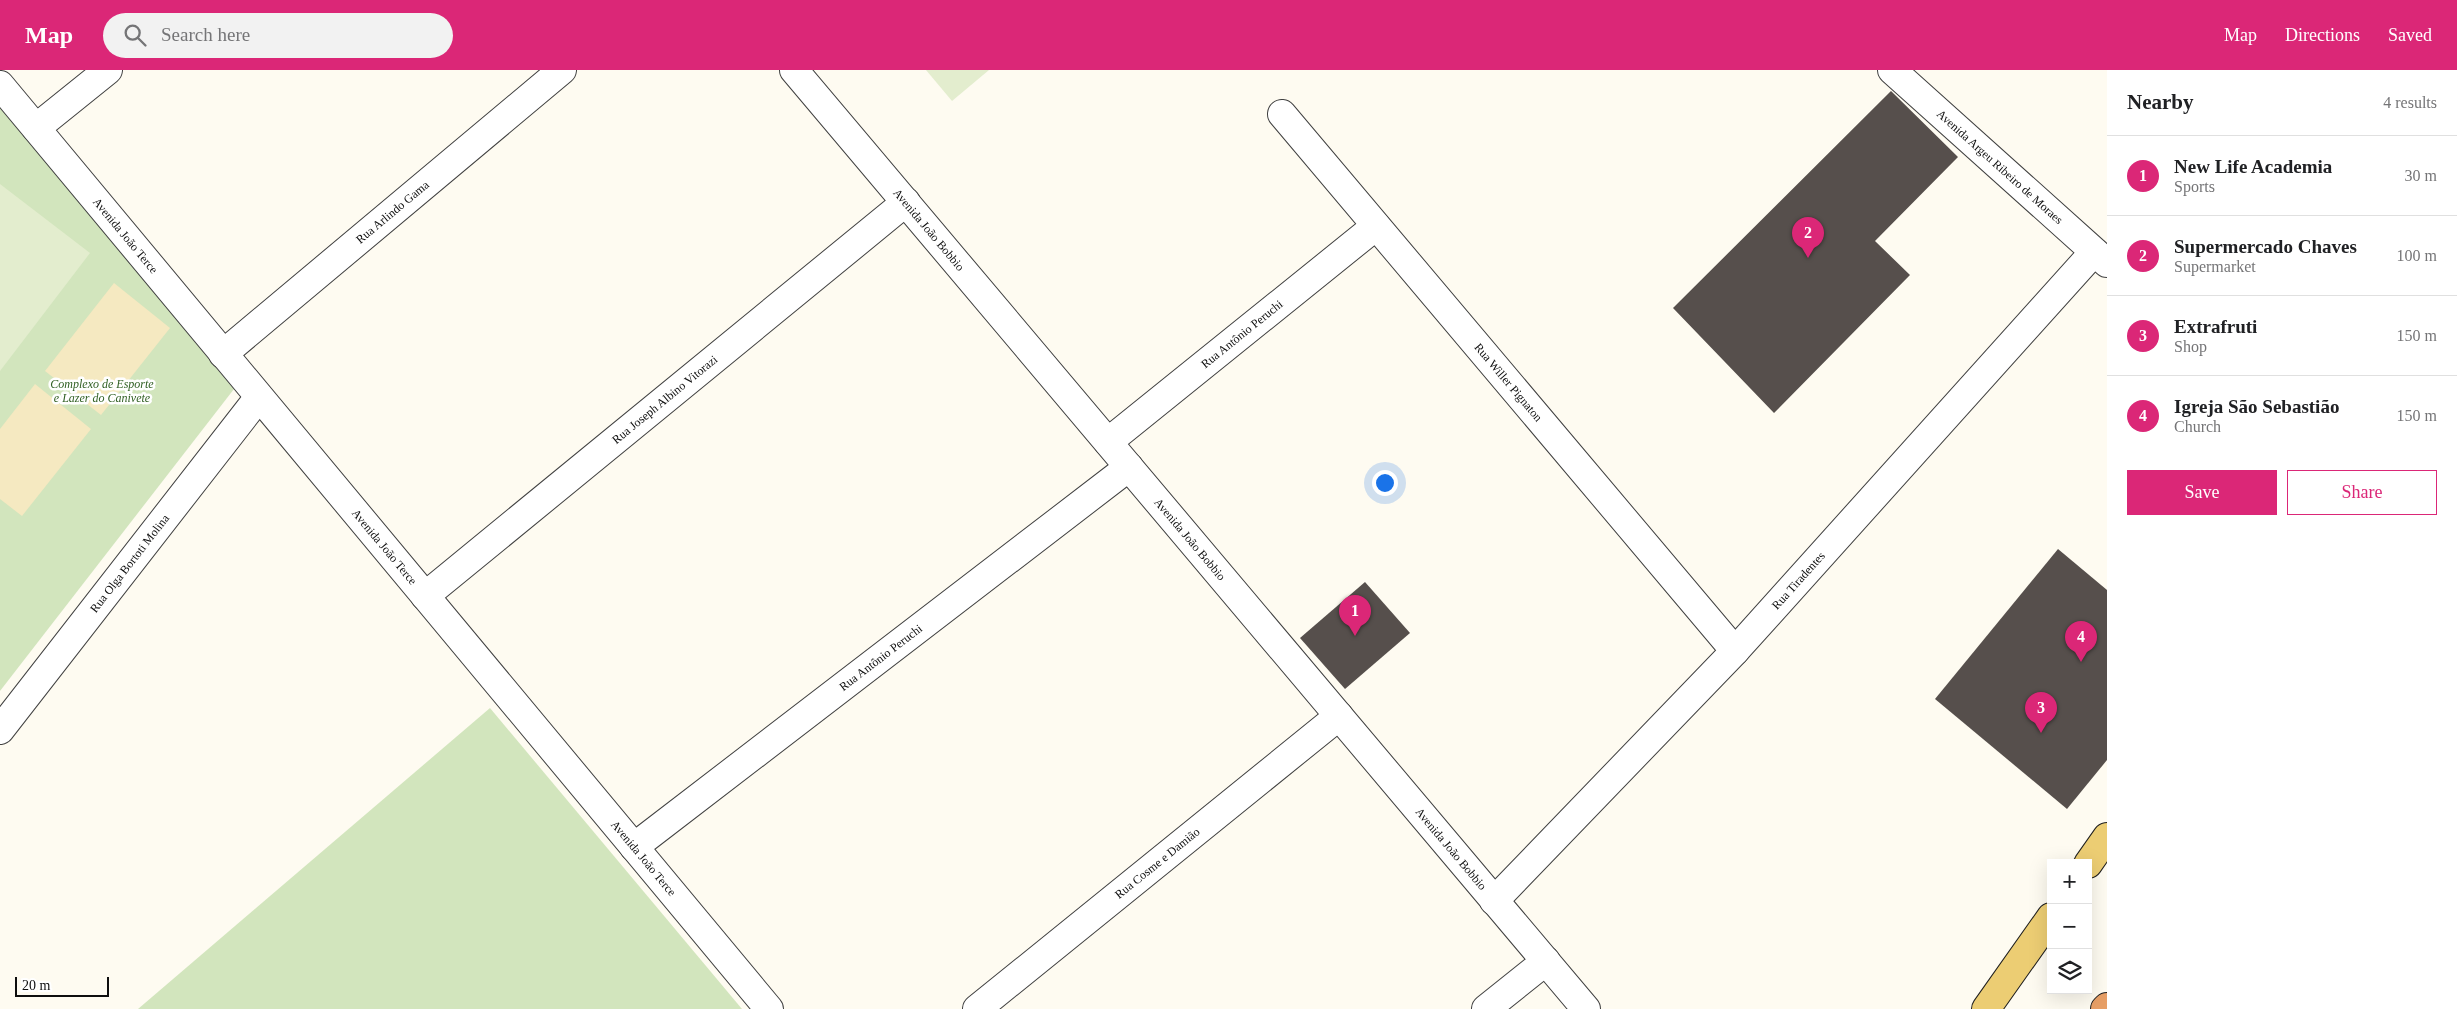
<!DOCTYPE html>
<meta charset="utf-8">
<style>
body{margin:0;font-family:Georgia,serif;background:#f2f2f2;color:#202124}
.controls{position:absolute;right:15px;bottom:15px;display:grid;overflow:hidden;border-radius:0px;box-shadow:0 5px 20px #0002}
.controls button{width:45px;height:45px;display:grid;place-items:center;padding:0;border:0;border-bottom:1px solid #e0e0e0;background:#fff;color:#202124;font:25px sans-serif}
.scale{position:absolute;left:15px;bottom:12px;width:94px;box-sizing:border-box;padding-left:5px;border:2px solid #0e0e0e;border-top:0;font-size:14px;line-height:18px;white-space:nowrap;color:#0e0e0e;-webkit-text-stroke:4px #fff;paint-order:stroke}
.you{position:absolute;left:1384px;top:412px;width:18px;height:18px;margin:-12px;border:4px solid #fff;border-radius:50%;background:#1a73e8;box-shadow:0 0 0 8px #1a73e833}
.badge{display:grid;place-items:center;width:32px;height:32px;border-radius:50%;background:#db2777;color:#fff;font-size:16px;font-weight:700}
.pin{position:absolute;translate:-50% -41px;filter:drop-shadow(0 1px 2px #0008)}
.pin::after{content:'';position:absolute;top:26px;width:18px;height:15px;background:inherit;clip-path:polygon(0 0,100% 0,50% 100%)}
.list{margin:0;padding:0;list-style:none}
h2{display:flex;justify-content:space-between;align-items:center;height:65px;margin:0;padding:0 20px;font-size:21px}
h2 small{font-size:16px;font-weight:400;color:#757577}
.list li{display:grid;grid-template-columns:32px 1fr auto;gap:15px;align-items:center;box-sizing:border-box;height:80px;padding:0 20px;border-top:1px solid #e0e0e0}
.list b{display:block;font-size:19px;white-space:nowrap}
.list p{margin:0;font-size:16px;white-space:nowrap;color:#757577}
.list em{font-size:16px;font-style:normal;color:#757577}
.actions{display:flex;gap:10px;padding:15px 20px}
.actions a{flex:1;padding:11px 0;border:1px solid #db2777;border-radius:0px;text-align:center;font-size:18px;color:#db2777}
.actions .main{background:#db2777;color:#fff}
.icon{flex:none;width:28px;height:28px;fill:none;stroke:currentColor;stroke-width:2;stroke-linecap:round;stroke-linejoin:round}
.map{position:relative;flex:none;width:2107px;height:939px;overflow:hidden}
header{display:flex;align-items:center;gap:30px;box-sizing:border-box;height:70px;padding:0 25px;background:#db2777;color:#fff}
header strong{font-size:24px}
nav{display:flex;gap:28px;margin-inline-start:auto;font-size:18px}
.search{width:350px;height:45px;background:#f2f2f2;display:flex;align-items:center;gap:12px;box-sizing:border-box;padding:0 18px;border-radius:28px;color:#757577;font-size:19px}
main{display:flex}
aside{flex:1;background:#fff}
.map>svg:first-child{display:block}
</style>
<header>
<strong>Map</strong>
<div class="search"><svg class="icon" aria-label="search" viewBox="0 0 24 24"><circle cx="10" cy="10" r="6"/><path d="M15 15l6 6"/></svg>Search here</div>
<nav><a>Map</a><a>Directions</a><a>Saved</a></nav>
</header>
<main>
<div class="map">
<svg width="2107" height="939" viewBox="0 0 2107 939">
<rect width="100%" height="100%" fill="#fefbf1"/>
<g fill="#d2e5bd">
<polygon points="1,38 234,319 0,621 0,39"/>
<polygon points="490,638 742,939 138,939"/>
</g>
<g fill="#f5e9c1">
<polygon points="114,213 170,258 101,345 45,301"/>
<polygon points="35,314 91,359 22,446 0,429 0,359"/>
</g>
<g fill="#e3edce">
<polygon points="926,0 989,0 952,31"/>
<polygon points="0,114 90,183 0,301"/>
</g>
<g fill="#564f4c">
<polygon points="1891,21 1958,87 1875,171 1910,205 1774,343 1673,238"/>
<polygon points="2058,479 2107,520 2107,690 2067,739 1935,629"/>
<polygon points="1365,512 1410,563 1345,619 1300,568"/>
</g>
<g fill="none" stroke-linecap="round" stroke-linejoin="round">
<defs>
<g id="minor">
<path id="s1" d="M794,0L1586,939"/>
<path id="s2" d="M1892,0L2107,193"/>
<path id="s3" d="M0,15L769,939"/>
<path id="s4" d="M1282,44L1735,581"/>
<polyline points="36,58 108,0"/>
<path id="s5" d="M223,284L562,0"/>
<path id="s6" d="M1108,372L1376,156"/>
<path id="s7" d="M425,526L906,132"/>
<path id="s8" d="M0,660L259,327"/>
<path id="s9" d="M634,777L1129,397"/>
<path id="s10" d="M1494,831L1735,581L2094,182"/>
<path id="s11" d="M977,939L1339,646"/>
<polyline points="1486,939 1546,891"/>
</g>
<g id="major">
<polyline points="2088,794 2107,767"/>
<polyline points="1986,939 2051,847"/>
</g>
<polyline id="highway" points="2105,939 2107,937"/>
</defs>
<use href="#minor" stroke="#414141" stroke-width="30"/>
<use href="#major" stroke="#1f1f1f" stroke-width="30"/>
<use href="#highway" stroke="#1f1f1f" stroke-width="30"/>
<use href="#minor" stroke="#fff" stroke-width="28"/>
<use href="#major" stroke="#eccd73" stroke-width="28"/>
<use href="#highway" stroke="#e79f66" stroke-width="28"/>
</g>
<g text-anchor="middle" stroke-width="5" stroke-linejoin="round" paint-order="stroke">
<g font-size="12" fill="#0e0e0e" stroke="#fff">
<text dy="4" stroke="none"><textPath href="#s2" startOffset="145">Avenida Argeu Ribeiro de Moraes</textPath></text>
<text dy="4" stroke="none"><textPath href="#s5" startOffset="221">Rua Arlindo Gama</textPath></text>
<text dy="4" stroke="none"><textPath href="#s1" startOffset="209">Avenida João Bobbio</textPath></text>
<text dy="4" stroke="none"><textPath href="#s3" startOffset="196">Avenida João Terce</textPath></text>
<text dy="4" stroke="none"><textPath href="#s6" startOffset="172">Rua Antônio Peruchi</textPath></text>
<text dy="4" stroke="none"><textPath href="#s4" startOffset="351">Rua Willer Pignaton</textPath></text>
<text dy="4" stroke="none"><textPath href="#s7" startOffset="310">Rua Joseph Albino Vitorazi</textPath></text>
<text dy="4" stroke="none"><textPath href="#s1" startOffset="614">Avenida João Bobbio</textPath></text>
<text dy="4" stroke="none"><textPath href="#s3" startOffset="601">Avenida João Terce</textPath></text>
<text dy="4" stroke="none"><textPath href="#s8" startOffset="211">Rua Olga Bortoti Molina</textPath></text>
<text dy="4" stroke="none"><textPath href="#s10" startOffset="442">Rua Tiradentes</textPath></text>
<text dy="4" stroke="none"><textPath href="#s9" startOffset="311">Rua Antônio Peruchi</textPath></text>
<text dy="4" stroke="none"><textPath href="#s1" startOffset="1019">Avenida João Bobbio</textPath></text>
<text dy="4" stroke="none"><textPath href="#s3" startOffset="1006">Avenida João Terce</textPath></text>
<text dy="4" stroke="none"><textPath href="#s11" startOffset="232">Rua Cosme e Damião</textPath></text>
</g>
<g font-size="12" font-style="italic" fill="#316024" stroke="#fff">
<text x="102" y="318">Complexo de Esporte<tspan x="102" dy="14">e Lazer do Canivete</tspan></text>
</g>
</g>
</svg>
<div class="controls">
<button>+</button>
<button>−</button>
<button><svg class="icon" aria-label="layers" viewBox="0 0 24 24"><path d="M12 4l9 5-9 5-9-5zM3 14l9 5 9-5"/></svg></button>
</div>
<div class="scale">20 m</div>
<div class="you"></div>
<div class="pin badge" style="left:1355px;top:566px">1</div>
<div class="pin badge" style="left:1808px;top:188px">2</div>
<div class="pin badge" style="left:2041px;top:663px">3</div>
<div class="pin badge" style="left:2081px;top:592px">4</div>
</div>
<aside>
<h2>Nearby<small>4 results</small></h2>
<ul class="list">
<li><span class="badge">1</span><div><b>New Life Academia</b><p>Sports</p></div><em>30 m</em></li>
<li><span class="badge">2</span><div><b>Supermercado Chaves</b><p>Supermarket</p></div><em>100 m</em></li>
<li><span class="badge">3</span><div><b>Extrafruti</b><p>Shop</p></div><em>150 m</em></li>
<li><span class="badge">4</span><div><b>Igreja São Sebastião</b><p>Church</p></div><em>150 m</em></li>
</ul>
<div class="actions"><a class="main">Save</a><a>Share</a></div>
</aside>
</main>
